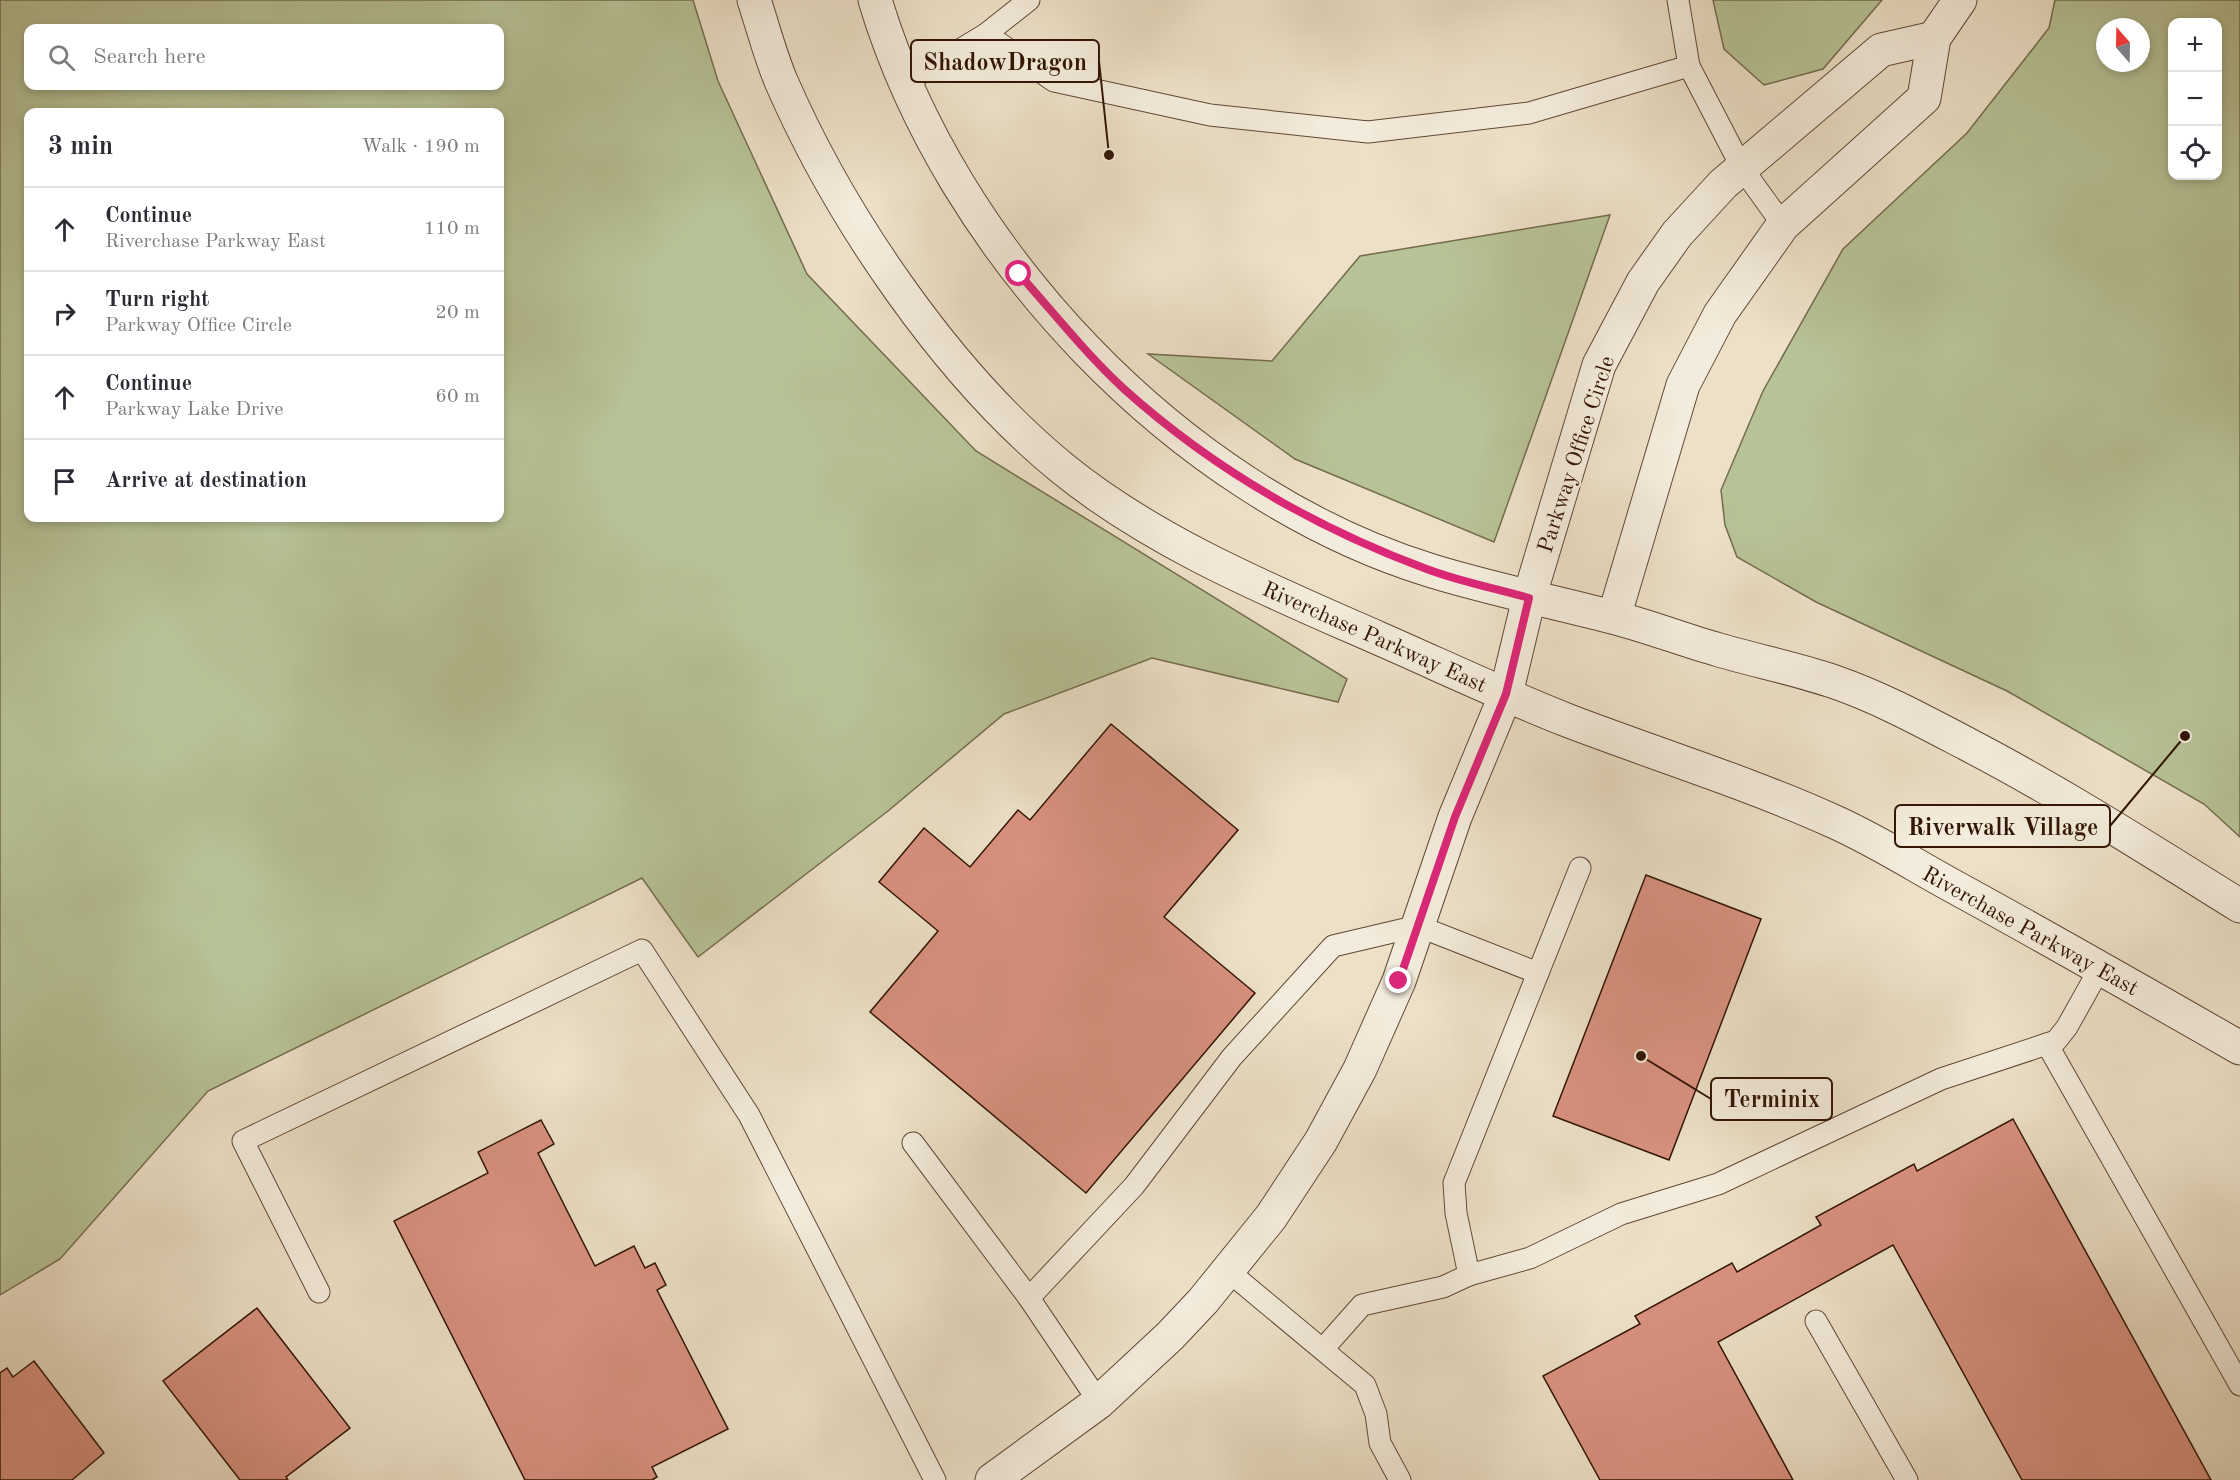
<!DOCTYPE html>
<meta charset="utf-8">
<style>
body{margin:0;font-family:"Old Standard TT",serif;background:#f7f7f7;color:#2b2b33}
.controls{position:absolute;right:18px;top:18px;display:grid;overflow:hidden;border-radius:12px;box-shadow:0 3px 9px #0003}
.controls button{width:54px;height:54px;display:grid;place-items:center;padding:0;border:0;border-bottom:2px solid #e1e1e2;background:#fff;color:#2b2b33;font:30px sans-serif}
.compass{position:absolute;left:2096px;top:18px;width:54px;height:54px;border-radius:50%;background:#fff;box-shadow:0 3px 9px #0003;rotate:340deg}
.stop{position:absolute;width:18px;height:18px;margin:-14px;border:4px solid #db2777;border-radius:50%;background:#fff}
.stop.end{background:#db2777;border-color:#fff;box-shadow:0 2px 6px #0008}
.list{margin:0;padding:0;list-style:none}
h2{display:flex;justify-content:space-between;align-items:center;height:78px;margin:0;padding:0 24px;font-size:26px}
h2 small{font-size:20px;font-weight:400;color:#7c7c81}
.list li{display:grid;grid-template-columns:39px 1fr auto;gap:18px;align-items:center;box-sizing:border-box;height:84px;padding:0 24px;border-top:2px solid #e1e1e2}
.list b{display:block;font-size:22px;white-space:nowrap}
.list p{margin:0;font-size:20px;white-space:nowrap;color:#7c7c81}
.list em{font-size:20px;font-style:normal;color:#7c7c81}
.icon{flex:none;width:33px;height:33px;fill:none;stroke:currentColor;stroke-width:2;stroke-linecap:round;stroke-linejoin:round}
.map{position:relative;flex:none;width:2240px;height:1480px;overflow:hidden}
.search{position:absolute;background:#fff;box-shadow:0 3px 9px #0003;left:24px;top:24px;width:480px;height:66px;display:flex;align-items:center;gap:15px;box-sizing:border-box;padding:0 21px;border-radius:12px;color:#7c7c81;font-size:22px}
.panel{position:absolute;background:#fff;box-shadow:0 3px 9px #0003;left:24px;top:108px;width:480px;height:414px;border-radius:12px}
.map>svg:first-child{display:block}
</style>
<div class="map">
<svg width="2240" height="1480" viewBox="0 0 2240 1480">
<rect width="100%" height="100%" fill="#ece0c7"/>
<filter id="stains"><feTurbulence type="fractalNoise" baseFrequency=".00333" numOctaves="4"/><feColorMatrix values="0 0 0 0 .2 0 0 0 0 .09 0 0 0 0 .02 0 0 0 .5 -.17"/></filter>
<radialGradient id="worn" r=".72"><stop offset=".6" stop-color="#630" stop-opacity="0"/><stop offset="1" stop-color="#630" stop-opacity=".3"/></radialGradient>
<g fill="#b7c296" stroke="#756c4d" stroke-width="1.5" fill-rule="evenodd">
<path d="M0,0H693L718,81L807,274L976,451L1347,679L1338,702L1152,658L1004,714L888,811L698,957L642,878L208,1091L60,1259L0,1295ZM28,28H500V86H28ZM500,112V518H28V112Z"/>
<polygon points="1713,0 1882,0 1823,69 1764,85 1724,49"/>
<path d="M2055,0H2240V837L2204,804L2007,691L1816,602L1737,557L1725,525L1721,490L1763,391L1843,249L1967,133L2049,28ZM2172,22H2218V176H2172ZM2105,27H2141V63H2105Z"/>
<polygon points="1610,215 1494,542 1295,459 1148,354 1272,361 1360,256"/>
</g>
<g fill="#d8917f" stroke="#331504" stroke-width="1.5">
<polygon points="1111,724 1238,830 1164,917 1255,993 1086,1193 870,1012 938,931 879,882 924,828 970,867 1018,810 1030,820"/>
<polygon points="1646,875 1761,919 1669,1160 1553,1116"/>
<polygon points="2013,1119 2211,1480 2022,1480 1893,1245 1718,1342 1793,1480 1600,1480 1543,1376 1640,1324 1635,1316 1732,1263 1737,1272 1821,1225 1816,1217 1914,1164 1917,1171"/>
<polygon points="541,1120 554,1144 538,1153 595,1266 634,1246 645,1268 655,1263 666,1285 657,1290 728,1429 652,1467 657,1477 652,1480 525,1480 394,1221 488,1173 478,1152"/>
<polygon points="257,1308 350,1428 286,1477 288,1480 240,1480 163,1381"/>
<polygon points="34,1361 104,1453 72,1480 0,1480 0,1373 7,1368 13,1377"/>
</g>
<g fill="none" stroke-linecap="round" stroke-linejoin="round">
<defs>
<g id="service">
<polyline points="1678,0 1689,66"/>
<polyline points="986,34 1029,0"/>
<polyline points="905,83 986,34 1054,81 1210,115 1368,132 1529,113 1689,66 1742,168 1783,225"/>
<polyline points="2047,1044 2240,1385"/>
<polyline points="913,1143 1029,1298 1099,1402"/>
<polyline points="1228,1271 1365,1385 1376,1414 1380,1443 1400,1480"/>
<polyline points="1469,1275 1530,1258 1621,1214 1718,1184 1941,1079 2056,1041 2067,1027 2100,968"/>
<polyline points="319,1292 243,1141 642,950 749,1115 935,1480"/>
<polyline points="1029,1298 1134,1186 1232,1057 1333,946 1418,926 1538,973"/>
<polyline points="1816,1321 1907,1480"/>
<polyline points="1323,1349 1362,1305 1443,1287 1469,1275 1456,1213 1454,1183 1580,868"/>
</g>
<g id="tertiary">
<path d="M754,0C763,27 770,55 781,81C840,217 947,374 1062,468C1154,543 1271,591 1378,638C1442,666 1505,696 1569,721C1658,755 1749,783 1835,822C1875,840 1913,864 1951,885C2048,938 2144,993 2240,1048"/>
<path d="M875,0C950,250 1178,492 1429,570C1490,589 1551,601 1612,617C1648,626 1683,640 1719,650C1757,661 1797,669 1835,682C1881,698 1923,721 1967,744C2061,793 2150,850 2240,906"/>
<polyline points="1614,617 1683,385 1720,314 1783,225 1924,98 1934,38 1960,0"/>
<polyline points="992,1480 1099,1402 1170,1336 1203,1301 1271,1217 1321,1141 1360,1069 1399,981 1455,817 1506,694 1529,598 1599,365 1643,282 1677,234 1723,184 1881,50 1934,38"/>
</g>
</defs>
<use href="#service" stroke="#614835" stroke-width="23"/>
<use href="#tertiary" stroke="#614835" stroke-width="35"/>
<use href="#service" stroke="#f3ebdb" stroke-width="21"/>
<use href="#tertiary" stroke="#f3ebdb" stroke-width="33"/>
</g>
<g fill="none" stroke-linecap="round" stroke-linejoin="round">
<path stroke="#db2777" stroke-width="8" d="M1019,274C1053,312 1086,354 1124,389C1211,467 1314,527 1424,568C1457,581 1494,588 1529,598L1506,694L1455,817L1399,981"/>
</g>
<g text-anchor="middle" stroke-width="4.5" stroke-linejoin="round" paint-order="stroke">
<g font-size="22" fill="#331504" stroke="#f3ebdb">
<text transform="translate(1575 454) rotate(-72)" y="8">Parkway Office Circle</text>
<text transform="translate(1375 636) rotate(24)" y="8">Riverchase Parkway East</text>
<text transform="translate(2031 930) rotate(29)" y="8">Riverchase Parkway East</text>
</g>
</g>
<path fill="none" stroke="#331504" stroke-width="2" d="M1109 155L1099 61M2185 736L2110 826M1641 1056L1711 1099"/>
<g fill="#331504" stroke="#f3ebdb" stroke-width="2">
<circle cx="1109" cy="155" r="6"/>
<circle cx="2185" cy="736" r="6"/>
<circle cx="1641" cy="1056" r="6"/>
</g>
<g fill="#f3ebdb" stroke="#331504" stroke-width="2">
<rect x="911" y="40" width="188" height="42" rx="6"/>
<rect x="1895" y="805" width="215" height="42" rx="6"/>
<rect x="1711" y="1078" width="121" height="42" rx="6"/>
</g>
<g font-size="24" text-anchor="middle" font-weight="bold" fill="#331504">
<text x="1005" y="70">ShadowDragon</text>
<text x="2003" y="835">Riverwalk Village</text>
<text x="1772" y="1107">Terminix</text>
</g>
<rect width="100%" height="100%" filter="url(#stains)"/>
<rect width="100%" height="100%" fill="url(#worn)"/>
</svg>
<div class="controls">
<button>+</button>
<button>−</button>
<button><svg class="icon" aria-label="locate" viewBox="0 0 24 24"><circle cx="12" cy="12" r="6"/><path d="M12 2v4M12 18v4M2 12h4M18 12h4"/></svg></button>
</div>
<svg class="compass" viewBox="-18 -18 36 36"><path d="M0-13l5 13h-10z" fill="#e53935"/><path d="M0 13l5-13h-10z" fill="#7c7c81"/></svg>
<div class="stop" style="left:1019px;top:274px"></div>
<div class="stop end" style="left:1399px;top:981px"></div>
<div class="search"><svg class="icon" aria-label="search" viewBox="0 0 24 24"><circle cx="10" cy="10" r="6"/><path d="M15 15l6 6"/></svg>Search here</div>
<section class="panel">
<h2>3 min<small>Walk · 190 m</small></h2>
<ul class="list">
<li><svg class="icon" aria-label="ahead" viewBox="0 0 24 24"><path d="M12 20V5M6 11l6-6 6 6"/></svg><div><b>Continue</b><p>Riverchase Parkway East</p></div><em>110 m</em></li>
<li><svg class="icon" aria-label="right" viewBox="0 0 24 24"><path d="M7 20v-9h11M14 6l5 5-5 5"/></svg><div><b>Turn right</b><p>Parkway Office Circle</p></div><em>20 m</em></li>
<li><svg class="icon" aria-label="ahead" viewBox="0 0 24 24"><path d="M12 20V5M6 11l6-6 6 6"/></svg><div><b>Continue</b><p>Parkway Lake Drive</p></div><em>60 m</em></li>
<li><svg class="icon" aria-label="arrive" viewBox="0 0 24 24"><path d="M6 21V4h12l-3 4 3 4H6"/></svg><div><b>Arrive at destination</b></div></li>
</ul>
</section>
</div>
